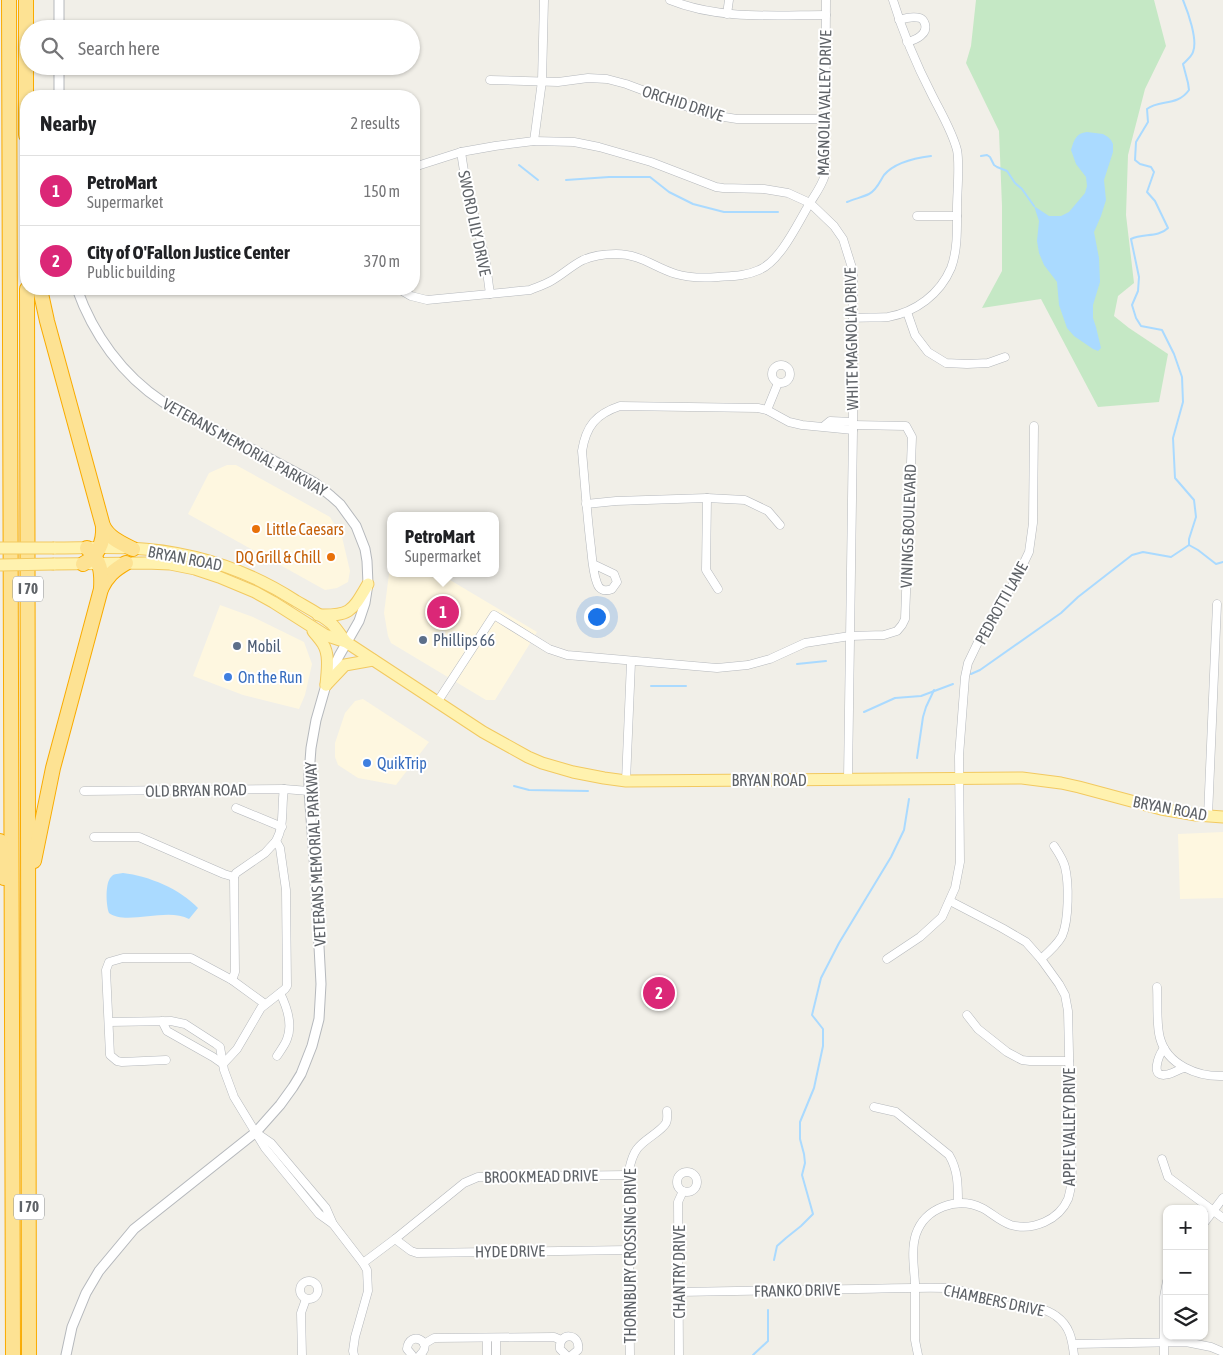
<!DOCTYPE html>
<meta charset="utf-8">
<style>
body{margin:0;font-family:"Asap Condensed",sans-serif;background:#f6f6f6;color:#202124}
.controls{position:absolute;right:15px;bottom:15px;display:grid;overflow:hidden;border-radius:10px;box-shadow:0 1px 4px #0004}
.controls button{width:45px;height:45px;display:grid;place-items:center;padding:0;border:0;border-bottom:1px solid #e0e0e0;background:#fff;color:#202124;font:25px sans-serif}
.you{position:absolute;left:596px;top:616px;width:18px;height:18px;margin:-12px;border:4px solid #fff;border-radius:50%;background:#1a73e8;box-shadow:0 0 0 8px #1a73e833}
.badge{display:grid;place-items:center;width:32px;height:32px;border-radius:50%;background:#db2777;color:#fff;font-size:16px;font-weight:700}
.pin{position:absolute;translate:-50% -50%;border:2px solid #fff;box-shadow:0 1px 5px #0006}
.popup{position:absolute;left:387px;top:512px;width:112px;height:65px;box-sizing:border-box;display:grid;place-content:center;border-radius:10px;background:#fff;filter:drop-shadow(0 1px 4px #0005);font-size:16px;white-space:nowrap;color:#757577}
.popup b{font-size:19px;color:#202124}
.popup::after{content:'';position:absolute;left:50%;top:100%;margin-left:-10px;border:10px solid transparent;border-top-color:#fff}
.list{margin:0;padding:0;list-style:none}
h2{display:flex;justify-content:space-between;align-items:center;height:65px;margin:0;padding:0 20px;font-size:21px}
h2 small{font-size:16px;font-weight:400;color:#757577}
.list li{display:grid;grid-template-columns:32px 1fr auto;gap:15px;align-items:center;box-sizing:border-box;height:70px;padding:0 20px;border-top:1px solid #e0e0e0}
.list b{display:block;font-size:19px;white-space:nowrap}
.list p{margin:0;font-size:16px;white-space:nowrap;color:#757577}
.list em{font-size:16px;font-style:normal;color:#757577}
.icon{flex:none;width:28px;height:28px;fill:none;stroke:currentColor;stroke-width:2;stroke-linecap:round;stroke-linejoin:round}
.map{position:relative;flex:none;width:1223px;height:1355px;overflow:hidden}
.search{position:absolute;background:#fff;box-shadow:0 1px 4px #0004;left:20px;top:20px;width:400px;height:55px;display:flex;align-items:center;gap:12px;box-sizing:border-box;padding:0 18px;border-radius:28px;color:#757577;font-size:19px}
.panel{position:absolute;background:#fff;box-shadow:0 1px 4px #0004;left:20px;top:90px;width:400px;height:205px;border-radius:20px}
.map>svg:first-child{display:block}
</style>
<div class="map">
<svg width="1223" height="1355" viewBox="0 0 1223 1355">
<rect width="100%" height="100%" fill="#f1efe8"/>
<g fill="#fef7e0">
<polygon points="227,465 236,465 330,517 342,537 350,571 348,582 337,588 325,590 188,514 209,473"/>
<polygon points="390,566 390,573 424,573 431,577 450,580 537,632 495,700 486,700 391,643 388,636 384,613"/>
<polygon points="220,605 253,617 304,642 312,664 305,695 299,709 243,695 193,676"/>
<polygon points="363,699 429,742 396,785 358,778 338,765 335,757 335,743 345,713 355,701"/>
<polygon points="1223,832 1223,898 1180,899 1178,834"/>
</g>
<polygon fill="#c5e8c5" points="976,0 1154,0 1166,46 1145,89 1128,155 1126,215 1134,283 1118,296 1114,316 1129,328 1168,354 1159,402 1098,407 1041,299 982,308 1002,271 1002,206 999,131 966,63 971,46"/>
<g fill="#aadaff">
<path d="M1087,132L1103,134L1108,137L1111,140L1113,144V152L1104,180L1106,200L1101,216L1094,232L1099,258L1100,282L1093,305V318L1096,327L1101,348L1098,351L1093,349L1074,336L1067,328L1059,305L1057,282L1044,265L1039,253L1037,241L1039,221L1034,206L1049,216H1061L1069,212L1085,193L1087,186L1086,177L1076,164L1071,150C1074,140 1076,133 1087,132Z"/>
<path d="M123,873C149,876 180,889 198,908L189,919C167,907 126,926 109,913C106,905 105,883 111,877C114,873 119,874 123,873Z"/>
</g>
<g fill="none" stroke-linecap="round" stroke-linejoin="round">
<g stroke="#aadaff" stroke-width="2">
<path d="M1183,0C1188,12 1198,40 1193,52C1192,56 1186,61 1183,64L1188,83L1189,90C1177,107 1159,99 1147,109L1148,122L1136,142L1135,160L1140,164L1151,167L1154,172L1147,192L1155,201L1168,228C1158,238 1143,233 1131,239L1139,277L1138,291L1132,305L1136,318L1141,326L1162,330L1174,354L1182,377L1183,402L1173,438L1175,478L1194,500L1196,517L1189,539V545"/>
<polyline points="981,156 987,155 990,157 994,165 997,167 1007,171 1015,183 1022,189 1034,206"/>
<polyline points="519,165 538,180"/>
<polyline points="566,180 609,177 650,177 669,192 693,204 724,212 778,212"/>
<path d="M847,202C854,199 863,197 869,194C877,190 880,181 884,175C895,162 915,158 931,156"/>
<polyline points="1189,545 1198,550 1216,564 1223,562"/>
<polyline points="797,664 826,661"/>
<polyline points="971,674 980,670 1061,613 1078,597 1132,555 1143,552 1171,557 1189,545"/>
<polyline points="651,686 686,686"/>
<polyline points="864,712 895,698 921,696 953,684"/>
<polyline points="917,758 923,717 926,707 934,690"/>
<polyline points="514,786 529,790 588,791"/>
<polyline points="774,1260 777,1246 786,1238 801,1226 813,1214 802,1175 805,1163 804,1154 800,1139 800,1122 814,1088 823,1046 823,1029 812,1015 821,978 839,943 891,857 904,830 909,799"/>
<polyline points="753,1355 768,1341 768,1310"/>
</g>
<defs>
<g id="minor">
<path d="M670,0C719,20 775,15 826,15"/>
<polyline points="727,14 729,0"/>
<path d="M899,20C905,18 913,16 920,18C923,19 924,21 925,24C928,34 916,40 907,42"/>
<polyline points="490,80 558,82 588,78 607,79 626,84 704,113 718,116 737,119 825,119"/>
<polyline points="534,141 542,81 544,0"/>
<polyline points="461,152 466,184 485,257 490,294"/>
<polyline points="414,167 461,152 495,146 534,141 574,142 599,147 651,162 716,187 723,188 764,189 788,193 810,203 834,226 843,239 853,271 853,430 848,779"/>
<polyline points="917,216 957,216"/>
<path d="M399,289L411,296L427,300L530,290C537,287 544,285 551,281C562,275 571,266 583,260C592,256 605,254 616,254C641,254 655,268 676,274C689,278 704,278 718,277C732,276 746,276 759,270C779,262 796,227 807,208C813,197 821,188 825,175L826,0"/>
<polyline points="907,312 915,335 928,352 946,363 967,364 988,363 1005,357"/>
<path d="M853,318C864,317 877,318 888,317C916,312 940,294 951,268C958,250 957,226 957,207C957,193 960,164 957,150C952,131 941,113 932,95C916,64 903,33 893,0"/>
<circle cx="781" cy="374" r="9"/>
<polyline points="767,410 778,383"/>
<polyline points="824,426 830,421 853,422"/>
<polyline points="707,498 706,570 718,589"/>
<polyline points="586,504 616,501 707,498 745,500 768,511 780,525"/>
<path d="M593,564L614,574L617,582L612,589C605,592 599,590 597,583C593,573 592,559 591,548C587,516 585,484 582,451C586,426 596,414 620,406L758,408L767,410L789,422L802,425L853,430"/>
<polyline points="438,701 494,615 549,649 567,655 717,668 748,665 770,659 805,643 850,636 884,635 897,631 902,625 905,619 912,437 906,426 853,425"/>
<polyline points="626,781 631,662"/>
<polyline points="84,791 284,789 309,791"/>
<polyline points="236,808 282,827"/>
<polyline points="1208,816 1217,604"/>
<polyline points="94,837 139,837 224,874 234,877"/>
<polyline points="887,959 920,937 942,917 955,888 960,862 959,756 965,677 968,663 981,636 1015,581 1029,552 1033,523 1034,426"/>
<path d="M1041,959C1049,952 1057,945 1062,936C1069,920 1069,883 1065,867C1063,859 1058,852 1054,846"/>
<polyline points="232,980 235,972 234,877 236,873 265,853 276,841"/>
<path d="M1157,987C1158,1003 1156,1024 1160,1038C1167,1065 1198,1077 1223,1076"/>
<polyline points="967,1015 978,1029 1007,1052 1022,1060 1030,1061 1069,1061"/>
<polyline points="162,1021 167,1031 213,1057 223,1064"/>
<polyline points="109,1022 171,1021 185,1024 216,1044 220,1047 224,1070 234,1097 265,1148 319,1214 333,1224"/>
<path d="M1164,1048C1159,1055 1148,1080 1169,1074C1174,1073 1179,1069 1184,1068"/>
<path d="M277,1056C280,1051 285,1045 287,1039C293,1024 287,1007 280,993"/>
<polyline points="166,1060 122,1062 117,1061 110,1055 106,970 109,962 123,958 191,958 232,980 265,1004"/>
<path d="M223,1064L237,1049L261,1008L285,989L287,986L286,890L280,848L276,841C285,825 281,807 284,789"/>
<path d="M874,1107L896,1112L949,1155C958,1170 958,1185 958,1203"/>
<polyline points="258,1134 271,1143 326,1208 333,1224 363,1263 367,1270 368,1291 355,1337 353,1351 354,1355"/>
<polyline points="1162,1159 1168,1177 1223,1218"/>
<circle cx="687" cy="1182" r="10"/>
<polyline points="1204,1223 1223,1198"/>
<polyline points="395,1239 411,1251 417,1253 629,1250"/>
<polyline points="363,1263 395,1239 464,1183 478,1177 628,1175"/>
<circle cx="309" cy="1290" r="9"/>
<path d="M679,1292C738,1291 797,1290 857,1289C887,1289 917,1287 947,1288C967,1289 985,1302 1005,1305C1023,1308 1040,1304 1056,1316C1070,1326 1072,1339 1074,1355"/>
<polyline points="487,1338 487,1355"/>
<polyline points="496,1338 496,1355"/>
<polyline points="424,1344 434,1338 554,1337 561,1340"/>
<polyline points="1073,1344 1186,1342 1211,1347 1223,1352"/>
<polyline points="302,1355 301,1313 306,1299"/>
<path d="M412,1355L407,1349C409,1329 435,1342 420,1355"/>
<path d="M566,1355L560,1349C558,1332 581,1332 578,1350L572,1355"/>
<path d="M630,1355L628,1175C630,1166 631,1157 637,1149C644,1139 661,1132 666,1123C668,1119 667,1115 667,1111"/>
<polyline points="679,1355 678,1202 683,1191"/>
<path d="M918,1355L915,1340C915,1321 915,1302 915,1283C914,1267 911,1249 916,1234C925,1208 957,1196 982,1208C992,1213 999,1221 1011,1225C1033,1231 1059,1220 1068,1199C1070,1193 1071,1186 1072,1180L1068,1011L1065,995L1059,984L1041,959L1026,942L1002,928L950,901"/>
<polyline points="1164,1355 1164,1297 1167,1281"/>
</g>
<g id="tertiary">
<polyline points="59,29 59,0"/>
<polyline points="59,96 59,66"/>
<path d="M66,1355L72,1327L86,1293L99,1271L134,1229L256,1132L280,1105L293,1087L301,1074L312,1046L319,1019L321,984L315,871L309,791V775L311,748L316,720L326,685L339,656L359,621L365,603L368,584L367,561L365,549L356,526L340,504L331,496L315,483C286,467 257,452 227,436C206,425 184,415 163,402C122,375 93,334 77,289"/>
</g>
<g id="primary">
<path d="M54,548C79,548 105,547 130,548C191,551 245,568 296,601C308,608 322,615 332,624C337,629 341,636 346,642"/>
<polyline points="54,564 146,563 170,564 195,569 219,577 255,592 273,602 325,635 346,642 483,732 528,757 542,763 573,772 604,778 626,781 1022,778 1061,783 1079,787 1161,809 1196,815 1223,817"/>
<path d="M318,615C351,616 352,611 368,584"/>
<path d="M313,631C316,635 320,639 323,644C330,655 327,672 326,685"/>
<polyline points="326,685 345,665 373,660"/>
</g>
<g id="motorway">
<polyline points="9,0 13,1355"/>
<polyline points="26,0 26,135"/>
<polyline points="27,289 29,1355"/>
<path d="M40,289L47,321L103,526C109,538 121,543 133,549"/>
<path d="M83,564C98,556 104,543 103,526"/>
<path d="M101,589C107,576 114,570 126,563"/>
<polyline points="0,841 4,878"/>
<path d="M34,861L53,768L101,589C102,571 101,562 87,548"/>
</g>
</defs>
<use href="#minor" stroke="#b5b8bc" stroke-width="9"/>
<use href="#tertiary" stroke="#b5b8bc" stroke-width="11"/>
<use href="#primary" stroke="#f2c960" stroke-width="13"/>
<use href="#motorway" stroke="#f9ab00" stroke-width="16"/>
<use href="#minor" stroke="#fff" stroke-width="8"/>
<use href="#tertiary" stroke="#fff" stroke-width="9"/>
<use href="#primary" stroke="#fff2af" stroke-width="11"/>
<use href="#motorway" stroke="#fde293" stroke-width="14"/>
<defs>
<g id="primary-bridge">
<polyline points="0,548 54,548"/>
<polyline points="0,565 54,564"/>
</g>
</defs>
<use href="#primary-bridge" stroke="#f2c960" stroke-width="13" stroke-linecap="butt"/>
<use href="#primary-bridge" stroke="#fff2af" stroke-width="11"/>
</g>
<g fill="#e8710a" stroke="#fff" stroke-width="2">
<circle cx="256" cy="529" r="5"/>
<circle cx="331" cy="557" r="5"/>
</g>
<g fill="#5c6f8a" stroke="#fff" stroke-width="2">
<circle cx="423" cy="640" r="5"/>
<circle cx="237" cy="646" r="5"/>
</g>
<g fill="#3f7fe0" stroke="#fff" stroke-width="2">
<circle cx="228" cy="677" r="5"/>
<circle cx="367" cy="763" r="5"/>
</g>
<g text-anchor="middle" stroke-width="4" stroke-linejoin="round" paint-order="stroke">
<g fill="#fff" stroke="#8f9295" stroke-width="1">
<rect x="13" y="576.5" width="30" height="25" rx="4"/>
<rect x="14" y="1194.5" width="30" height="25" rx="4"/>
</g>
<g font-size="15" font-weight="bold" fill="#5f6368">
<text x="28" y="594">I 70</text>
<text x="29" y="1212">I 70</text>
</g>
<g font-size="16" fill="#5f6368" stroke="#fff">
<text transform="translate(683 103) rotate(18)" y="6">ORCHID DRIVE</text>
<text transform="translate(824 103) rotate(-89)" y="6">MAGNOLIA VALLEY DRIVE</text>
<text transform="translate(475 223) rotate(78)" y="6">SWORD LILY DRIVE</text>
<text transform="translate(851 339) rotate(-91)" y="6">WHITE MAGNOLIA DRIVE</text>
<text transform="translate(245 447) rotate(29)" y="6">VETERANS MEMORIAL PARKWAY</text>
<text transform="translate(908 526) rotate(-88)" y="6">VININGS BOULEVARD</text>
<text transform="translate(185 558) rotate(11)" y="6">BRYAN ROAD</text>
<text transform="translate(1001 603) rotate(-61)" y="6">PEDROTTI LANE</text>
<text x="769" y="786">BRYAN ROAD</text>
<text transform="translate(196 790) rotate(-1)" y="6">OLD BRYAN ROAD</text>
<text transform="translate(1170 808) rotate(11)" y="6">BRYAN ROAD</text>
<text transform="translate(315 854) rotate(-93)" y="6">VETERANS MEMORIAL PARKWAY</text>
<text transform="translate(1069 1127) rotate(-90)" y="6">APPLE VALLEY DRIVE</text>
<text transform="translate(541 1176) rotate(-1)" y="6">BROOKMEAD DRIVE</text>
<text transform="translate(510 1251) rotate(-1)" y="6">HYDE DRIVE</text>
<text transform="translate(630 1256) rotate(-90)" y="6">THORNBURY CROSSING DRIVE</text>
<text transform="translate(679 1272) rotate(-90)" y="6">CHANTRY DRIVE</text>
<text transform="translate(797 1290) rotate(-1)" y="6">FRANKO DRIVE</text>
<text transform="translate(994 1300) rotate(12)" y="6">CHAMBERS DRIVE</text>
</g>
<g font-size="16" fill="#c56008" stroke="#fff" text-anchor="start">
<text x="266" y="535">Little Caesars</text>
<text x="321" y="563" text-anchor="end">DQ Grill &amp; Chill</text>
</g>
<g font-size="16" fill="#4e5e75" stroke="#fff" text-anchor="start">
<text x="433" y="646">Phillips 66</text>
<text x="247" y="652">Mobil</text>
</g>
<g font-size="16" fill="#366cbe" stroke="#fff" text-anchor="start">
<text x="238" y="683">On the Run</text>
<text x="377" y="769">QuikTrip</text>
</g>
</g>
</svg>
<div class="controls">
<button>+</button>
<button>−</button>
<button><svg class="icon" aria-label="layers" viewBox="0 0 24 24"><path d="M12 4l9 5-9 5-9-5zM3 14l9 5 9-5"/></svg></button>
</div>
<div class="you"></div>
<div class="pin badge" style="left:443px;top:612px">1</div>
<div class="popup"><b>PetroMart</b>Supermarket</div>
<div class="pin badge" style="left:659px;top:993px">2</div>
<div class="search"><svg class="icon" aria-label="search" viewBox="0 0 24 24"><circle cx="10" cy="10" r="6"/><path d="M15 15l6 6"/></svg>Search here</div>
<section class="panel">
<h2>Nearby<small>2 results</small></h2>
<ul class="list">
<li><span class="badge">1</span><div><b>PetroMart</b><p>Supermarket</p></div><em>150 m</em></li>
<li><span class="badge">2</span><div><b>City of O'Fallon Justice Center</b><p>Public building</p></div><em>370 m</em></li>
</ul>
</section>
</div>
